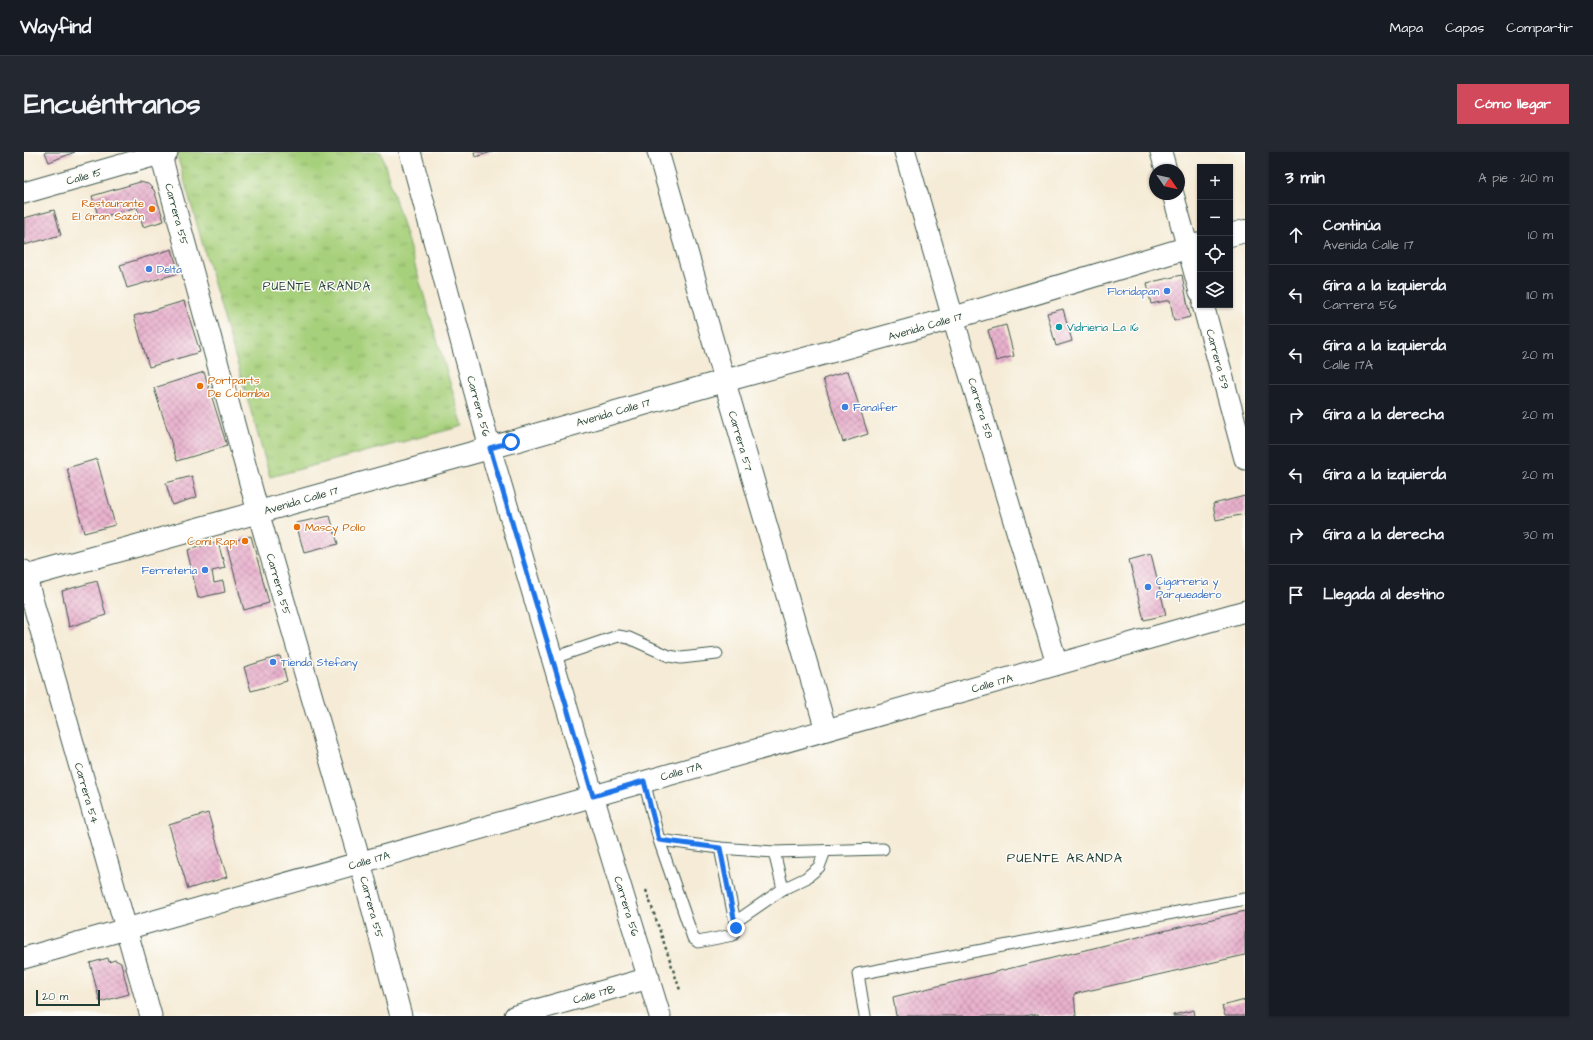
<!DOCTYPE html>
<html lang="es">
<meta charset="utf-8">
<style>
body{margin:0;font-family:"Architects Daughter",sans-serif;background:#242831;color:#f1f3f6}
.controls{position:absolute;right:12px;top:12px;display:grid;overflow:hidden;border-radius:0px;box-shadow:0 1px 3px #0004}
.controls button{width:36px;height:36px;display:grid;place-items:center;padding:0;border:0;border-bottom:1px solid #363941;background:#171b24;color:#f1f3f6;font:20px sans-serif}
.compass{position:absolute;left:1125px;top:12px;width:36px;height:36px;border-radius:50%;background:#171b24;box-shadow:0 1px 3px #0004;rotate:124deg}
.scale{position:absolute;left:12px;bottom:10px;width:64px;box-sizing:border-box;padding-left:4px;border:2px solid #1f3d34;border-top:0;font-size:11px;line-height:14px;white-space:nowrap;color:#1f3d34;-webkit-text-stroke:3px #fdfcf7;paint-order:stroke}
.stop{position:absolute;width:12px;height:12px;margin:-9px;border:3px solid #1a73e8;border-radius:50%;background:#fff}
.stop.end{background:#1a73e8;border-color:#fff;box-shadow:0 1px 4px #0008}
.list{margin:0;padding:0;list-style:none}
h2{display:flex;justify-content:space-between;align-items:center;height:52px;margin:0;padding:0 16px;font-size:17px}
h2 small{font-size:13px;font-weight:400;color:#9ea1a6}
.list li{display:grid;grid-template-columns:26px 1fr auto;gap:12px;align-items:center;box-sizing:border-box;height:60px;padding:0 16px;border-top:1px solid #363941}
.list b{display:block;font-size:15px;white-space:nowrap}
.list p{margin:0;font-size:13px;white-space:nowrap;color:#9ea1a6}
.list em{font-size:13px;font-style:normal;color:#9ea1a6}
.icon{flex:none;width:22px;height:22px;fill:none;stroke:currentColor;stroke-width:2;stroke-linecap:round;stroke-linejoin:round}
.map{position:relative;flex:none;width:1221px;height:864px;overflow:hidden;border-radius:0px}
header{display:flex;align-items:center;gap:24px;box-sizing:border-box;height:56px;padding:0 20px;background:#171b24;border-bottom:1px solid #363941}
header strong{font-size:19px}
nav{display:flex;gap:22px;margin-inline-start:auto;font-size:14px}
.intro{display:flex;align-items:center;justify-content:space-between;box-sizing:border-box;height:96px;padding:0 24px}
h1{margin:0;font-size:28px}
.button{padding:10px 18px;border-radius:0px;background:#d1495b;color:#fff;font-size:14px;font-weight:700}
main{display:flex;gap:24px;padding:0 24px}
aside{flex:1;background:#171b24;border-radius:0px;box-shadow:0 1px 3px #0004}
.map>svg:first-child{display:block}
</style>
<header>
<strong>Wayfind</strong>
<nav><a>Mapa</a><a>Capas</a><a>Compartir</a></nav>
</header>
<div class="intro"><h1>Encuéntranos</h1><a class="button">Cómo llegar</a></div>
<main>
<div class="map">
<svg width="1221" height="864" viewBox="0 0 1221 864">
<defs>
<pattern id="park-tufts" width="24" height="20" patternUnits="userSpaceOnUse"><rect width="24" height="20" fill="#a7d07c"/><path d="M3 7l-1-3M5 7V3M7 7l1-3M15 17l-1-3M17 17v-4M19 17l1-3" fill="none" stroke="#87aa66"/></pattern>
<pattern id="building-cross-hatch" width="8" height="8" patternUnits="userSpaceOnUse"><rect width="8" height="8" fill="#e9b1cd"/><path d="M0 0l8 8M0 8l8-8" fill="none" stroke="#bc91a7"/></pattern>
</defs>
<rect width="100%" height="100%" fill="#fdfcf7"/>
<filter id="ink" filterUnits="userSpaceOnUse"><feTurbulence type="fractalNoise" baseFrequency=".025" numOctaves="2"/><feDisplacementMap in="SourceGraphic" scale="8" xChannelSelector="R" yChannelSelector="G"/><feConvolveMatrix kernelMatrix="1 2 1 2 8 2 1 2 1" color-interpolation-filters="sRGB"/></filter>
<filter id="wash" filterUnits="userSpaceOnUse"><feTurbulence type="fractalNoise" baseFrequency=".012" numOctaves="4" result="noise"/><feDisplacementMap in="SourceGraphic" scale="16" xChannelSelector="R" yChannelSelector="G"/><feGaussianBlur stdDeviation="0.9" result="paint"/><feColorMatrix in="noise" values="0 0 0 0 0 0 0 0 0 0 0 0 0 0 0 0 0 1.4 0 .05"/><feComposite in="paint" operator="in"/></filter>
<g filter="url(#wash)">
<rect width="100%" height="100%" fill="#f5ebd6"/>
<polygon fill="url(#park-tufts)" stroke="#638658" points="152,0 357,0 439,274 246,325"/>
<g id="blocks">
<g fill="url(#building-cross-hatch)">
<polygon points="21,0 51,0 25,10"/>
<polygon points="450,0 468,0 451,5"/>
<polygon points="116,30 124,32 130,38 140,69 119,75 113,55 75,66 68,44"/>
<polygon points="30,58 37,83 0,93 0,66"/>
<polygon points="148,97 155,121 103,136 96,113"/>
<polygon points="1158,123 1166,165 1150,169 1146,148 1127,152 1123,131"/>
<polygon points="160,149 176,200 125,215 110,164"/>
<polygon points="1039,157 1048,189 1032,194 1023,161"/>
<polygon points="982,173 990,204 972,209 964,178"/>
<polygon points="824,219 844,282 819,290 799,227"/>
<polygon points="180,220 203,294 153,309 130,236"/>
<polygon points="73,307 91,373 60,381 43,316"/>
<polygon points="168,324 173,345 148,353 142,331"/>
<polygon points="1221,344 1221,362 1192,368 1189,352"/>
<polygon points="306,364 314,392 280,401 272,371"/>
<polygon points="227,384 245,451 220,458 202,391"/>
<polygon points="194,390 201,416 188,419 190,431 199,429 201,440 174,446 163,398"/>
<polygon points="1127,402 1142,463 1120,468 1105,408"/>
<polygon points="73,429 82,463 45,475 38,439"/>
<polygon points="256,504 263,529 227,539 220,515"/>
<polygon points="184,661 203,725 164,737 145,673"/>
<polygon points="1221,759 1221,803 1050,842 1052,864 1015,864 1014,862 999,864 872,864 869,845"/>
<polygon points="84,806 85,810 91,808 97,811 105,842 76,850 66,811"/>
<polygon points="1221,848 1221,864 1201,864 1198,854"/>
<polygon points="1170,858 1171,864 1149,864 1149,863"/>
</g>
</g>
</g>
<g filter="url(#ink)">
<use href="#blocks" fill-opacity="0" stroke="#3f574c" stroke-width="1"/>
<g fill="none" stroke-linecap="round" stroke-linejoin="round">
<defs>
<g id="lane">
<polyline points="529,506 594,484 605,486 645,504 657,506 693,502"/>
<polyline points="620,629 635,688 669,786 674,790 709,783 712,775 696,696"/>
<polyline points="635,688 696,696 750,700 859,697"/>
<polyline points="750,700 759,737"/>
<polyline points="711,770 759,737 782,726 795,715 801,699"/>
<polyline points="841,864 834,822 1221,747"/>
</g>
<g id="street">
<polyline points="136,0 234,360 336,710 377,864"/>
<polyline points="386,0 466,296 569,644"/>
<polyline points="634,0 802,578"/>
<polyline points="881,0 929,166 1033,512"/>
<polyline points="1137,0 1142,18"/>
<polyline points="0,41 143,0"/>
<polyline points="1149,42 1176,140"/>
<polyline points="1179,153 1221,307"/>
<polyline points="0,419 127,864"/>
<polyline points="569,644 636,864"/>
<polyline points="0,806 1221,459"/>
<polyline points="491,864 625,826"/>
</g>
<g id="secondary">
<polyline points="1206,83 1221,79"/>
<polyline points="0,425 466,296 700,229 929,166 1176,92"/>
</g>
</defs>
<use href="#lane" stroke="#3f574c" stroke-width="13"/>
<use href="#street" stroke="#3f574c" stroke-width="23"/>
<use href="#secondary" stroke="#3f574c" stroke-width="24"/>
<polyline stroke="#3f574c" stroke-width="2.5" stroke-dasharray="3 3" stroke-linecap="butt" points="622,738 656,838"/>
<use href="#lane" stroke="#fff" stroke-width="11"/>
<use href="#street" stroke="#fff" stroke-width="21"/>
<use href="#secondary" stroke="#fff" stroke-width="22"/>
</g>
</g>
<g fill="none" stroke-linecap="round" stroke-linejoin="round" filter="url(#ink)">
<polyline stroke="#1a73e8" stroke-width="5" points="487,290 466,296 569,644 620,629 635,688 696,696 712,776"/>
</g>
<g fill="#e8710a" stroke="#fdfcf7" stroke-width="1.5">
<circle cx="128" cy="57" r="4"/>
<circle cx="176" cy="234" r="4"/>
<circle cx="273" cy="375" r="4"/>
<circle cx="221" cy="389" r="4"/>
</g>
<g fill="#3f7fe0" stroke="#fdfcf7" stroke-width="1.5">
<circle cx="125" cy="117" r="4"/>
<circle cx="1143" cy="139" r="4"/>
<circle cx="821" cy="255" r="4"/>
<circle cx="181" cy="418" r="4"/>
<circle cx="1124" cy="435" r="4"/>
<circle cx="249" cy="510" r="4"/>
</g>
<circle fill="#0f9aa8" stroke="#fdfcf7" stroke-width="1.5" cx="1035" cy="175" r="4"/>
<g text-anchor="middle" stroke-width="3" stroke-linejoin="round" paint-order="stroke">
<g font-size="11" fill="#1f3d34" stroke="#fdfcf7">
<text transform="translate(60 24) rotate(-16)" y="4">Calle 15</text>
<text transform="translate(153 62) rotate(75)" y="4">Carrera 55</text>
<text transform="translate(901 174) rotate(-16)" y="4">Avenida Calle 17</text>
<text transform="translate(1194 207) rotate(75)" y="4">Carrera 59</text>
<text transform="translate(455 254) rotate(75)" y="4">Carrera 56</text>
<text transform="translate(957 256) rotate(73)" y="4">Carrera 58</text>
<text transform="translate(589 260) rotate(-16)" y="4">Avenida Calle 17</text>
<text transform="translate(717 289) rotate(74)" y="4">Carrera 57</text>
<text transform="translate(277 348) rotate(-16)" y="4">Avenida Calle 17</text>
<text transform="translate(255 432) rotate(74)" y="4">Carrera 55</text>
<text transform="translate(968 531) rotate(-16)" y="4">Calle 17A</text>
<text transform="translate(657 619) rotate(-16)" y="4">Calle 17A</text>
<text transform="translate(63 641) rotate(74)" y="4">Carrera 54</text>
<text transform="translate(345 708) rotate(-16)" y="4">Calle 17A</text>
<text transform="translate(603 754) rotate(73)" y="4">Carrera 56</text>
<text transform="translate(348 755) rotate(75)" y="4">Carrera 55</text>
<text transform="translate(570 842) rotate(-16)" y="4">Calle 17B</text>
</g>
<g font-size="11" fill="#c56008" stroke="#fdfcf7" text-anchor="end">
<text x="120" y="55">Restaurante<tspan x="120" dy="13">El Gran Sazón</tspan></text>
<text x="184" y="232" text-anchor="start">Portparts<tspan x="184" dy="13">De Colombia</tspan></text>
<text x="281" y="379" text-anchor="start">Mascy Pollo</text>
<text x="213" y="393">Comi Rapi</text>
</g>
<g font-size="11" fill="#366cbe" stroke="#fdfcf7" text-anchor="start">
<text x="133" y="121">Delta</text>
<text x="1135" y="143" text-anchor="end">Floridapan</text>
<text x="829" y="259">Fanalfer</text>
<text x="173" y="422" text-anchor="end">Ferreteria</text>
<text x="1132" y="433">Cigarreria y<tspan x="1132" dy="13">Parqueadero</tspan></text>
<text x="257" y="514">Tienda Stefany</text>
</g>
<g font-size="11" fill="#0d838f" stroke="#fdfcf7" text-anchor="start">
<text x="1043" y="179">Vidrieria La 16</text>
</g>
<g font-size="12" letter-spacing="1" fill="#1f3d34" stroke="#fdfcf7">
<text x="293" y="138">PUENTE ARANDA</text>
</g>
<g font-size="13" letter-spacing="1" fill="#1f3d34" stroke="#fdfcf7">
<text x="1041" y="710">PUENTE ARANDA</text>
</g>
</g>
</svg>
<div class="controls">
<button>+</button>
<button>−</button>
<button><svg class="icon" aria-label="locate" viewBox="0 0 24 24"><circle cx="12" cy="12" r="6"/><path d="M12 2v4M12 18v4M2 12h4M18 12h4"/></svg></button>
<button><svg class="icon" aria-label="layers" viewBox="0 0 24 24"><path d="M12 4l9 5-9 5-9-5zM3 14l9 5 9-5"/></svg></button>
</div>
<svg class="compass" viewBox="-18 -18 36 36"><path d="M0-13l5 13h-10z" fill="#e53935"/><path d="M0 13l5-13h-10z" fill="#9ea1a6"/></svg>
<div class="scale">20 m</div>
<div class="stop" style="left:487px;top:290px"></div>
<div class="stop end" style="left:712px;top:776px"></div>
</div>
<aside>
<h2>3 min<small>A pie · 210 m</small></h2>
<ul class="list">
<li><svg class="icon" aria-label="ahead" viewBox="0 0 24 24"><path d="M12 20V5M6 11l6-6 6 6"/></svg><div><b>Continúa</b><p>Avenida Calle 17</p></div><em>10 m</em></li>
<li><svg class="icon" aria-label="left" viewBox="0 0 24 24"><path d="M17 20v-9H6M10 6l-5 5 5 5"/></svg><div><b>Gira a la izquierda</b><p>Carrera 56</p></div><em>110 m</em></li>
<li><svg class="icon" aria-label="left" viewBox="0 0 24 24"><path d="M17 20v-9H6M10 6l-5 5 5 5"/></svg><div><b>Gira a la izquierda</b><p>Calle 17A</p></div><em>20 m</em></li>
<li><svg class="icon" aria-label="right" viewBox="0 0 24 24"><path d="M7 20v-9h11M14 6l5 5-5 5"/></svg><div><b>Gira a la derecha</b></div><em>20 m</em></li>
<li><svg class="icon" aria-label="left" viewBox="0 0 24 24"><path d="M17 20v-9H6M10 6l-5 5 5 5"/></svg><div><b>Gira a la izquierda</b></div><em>20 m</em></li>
<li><svg class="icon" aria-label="right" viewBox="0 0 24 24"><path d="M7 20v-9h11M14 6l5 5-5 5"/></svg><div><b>Gira a la derecha</b></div><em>30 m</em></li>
<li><svg class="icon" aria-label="arrive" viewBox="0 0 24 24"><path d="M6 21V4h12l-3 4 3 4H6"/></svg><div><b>Llegada al destino</b></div></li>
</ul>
</aside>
</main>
